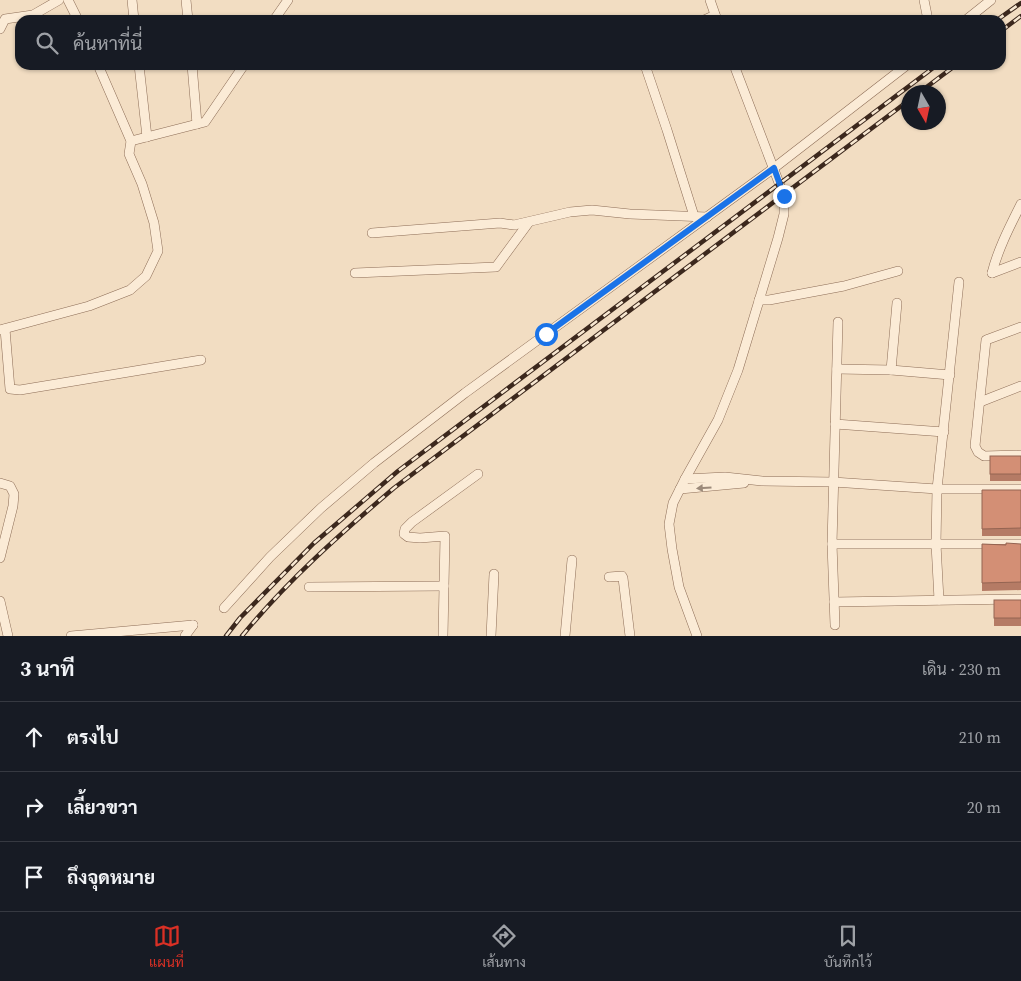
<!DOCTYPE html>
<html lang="th">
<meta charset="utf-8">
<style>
body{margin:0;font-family:"Source Serif 4",Sarabun,serif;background:#242831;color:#f1f3f6}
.compass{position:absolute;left:901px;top:85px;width:45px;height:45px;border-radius:50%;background:#171b24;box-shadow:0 1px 4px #0004;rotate:171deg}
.stop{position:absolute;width:15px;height:15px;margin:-11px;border:4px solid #1a73e8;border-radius:50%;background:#fff}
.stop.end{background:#1a73e8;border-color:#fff;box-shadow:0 1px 5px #0008}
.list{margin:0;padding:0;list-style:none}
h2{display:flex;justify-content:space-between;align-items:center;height:65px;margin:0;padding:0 20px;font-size:21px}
h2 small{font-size:16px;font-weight:400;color:#9ea1a6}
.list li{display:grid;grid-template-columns:32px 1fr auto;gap:15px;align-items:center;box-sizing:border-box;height:70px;padding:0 20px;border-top:1px solid #363941}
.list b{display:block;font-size:19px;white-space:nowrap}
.list em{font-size:16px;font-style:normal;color:#9ea1a6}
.icon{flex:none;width:28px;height:28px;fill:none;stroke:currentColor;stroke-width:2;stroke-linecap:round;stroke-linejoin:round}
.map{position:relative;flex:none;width:1021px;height:636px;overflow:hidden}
.search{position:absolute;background:#171b24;box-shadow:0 1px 4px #0004;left:15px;right:15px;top:15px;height:55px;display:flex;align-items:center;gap:12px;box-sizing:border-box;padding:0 18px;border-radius:15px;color:#9ea1a6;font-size:19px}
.sheet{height:275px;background:#171b24}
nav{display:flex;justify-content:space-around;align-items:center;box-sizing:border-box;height:70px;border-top:1px solid #363941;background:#171b24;font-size:14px;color:#9ea1a6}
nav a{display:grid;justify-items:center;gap:2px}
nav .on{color:#d93025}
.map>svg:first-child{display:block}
</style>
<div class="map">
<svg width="1021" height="636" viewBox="0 0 1021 636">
<rect width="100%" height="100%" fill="#f2ddc2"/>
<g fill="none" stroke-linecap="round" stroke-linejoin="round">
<defs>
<g id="street">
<polyline points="68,0 78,20"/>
<polyline points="132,0 134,20"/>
<polyline points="186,0 188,20"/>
<polyline points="710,0 717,20"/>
<polyline points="924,0 928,20"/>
<polyline points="274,20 288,0"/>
<polyline points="704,20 715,15"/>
<polyline points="966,20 991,0"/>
<polyline points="0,29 5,19 33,15 59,0"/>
<polyline points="139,65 147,137"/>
<polyline points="192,65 197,124"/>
<polyline points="645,65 667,130 694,216"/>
<polyline points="131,141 205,122 244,65"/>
<polyline points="372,233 500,223 514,225 570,212 592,210 630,214 707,217"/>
<polyline points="355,273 496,267 529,222"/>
<path d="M992,273C998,249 1010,226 1021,204"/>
<polyline points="992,273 1021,262"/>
<polyline points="759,300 769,300 844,286 898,271"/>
<polyline points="1021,327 986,340 975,446 978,452 984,456 1021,455"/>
<polyline points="5,329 10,389 20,390 201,360"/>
<polyline points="0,330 89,306 130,290 146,276 158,251 154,223 142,184 129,154 131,141 98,65"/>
<polyline points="837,369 891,370 950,375"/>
<polyline points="891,370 897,303"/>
<polyline points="980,402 1021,386"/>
<polyline points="835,424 944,432"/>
<polyline points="685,479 725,477 762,481 833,482 937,489 1021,489"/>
<polyline points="0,483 10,486 14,494 13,506 0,558"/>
<polyline points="680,489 744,483"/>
<polyline points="832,544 1021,544"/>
<polyline points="609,577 622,576 623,578 630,636"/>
<polyline points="309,587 444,586"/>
<polyline points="939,600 936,544 937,489 959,282"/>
<polyline points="0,601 8,636"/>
<polyline points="834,602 1021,599"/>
<polyline points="224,608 270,557 321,508 374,463 465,393 774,168 907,65"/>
<polyline points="835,625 832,544 838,322"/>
<polyline points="71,636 193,625"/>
<polyline points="185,636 193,625"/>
<polyline points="443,636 445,536 420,538 408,537 404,534 405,529 412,522 478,474"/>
<polyline points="491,636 494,574"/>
<polyline points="565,636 572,560"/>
<polyline points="697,636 679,587 672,549 669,524 673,503 685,479 718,420 738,370 778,238 784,214 784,196 734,65"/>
</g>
</defs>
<use href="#street" stroke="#8d6d57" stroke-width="10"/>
<use href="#street" stroke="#fbebd6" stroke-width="9"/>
<defs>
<g id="rail">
<polyline points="997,20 1021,3"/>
<polyline points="1001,31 1021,16"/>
<polyline points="920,92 956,65"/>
<polyline points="226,636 240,618 314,543 398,471 937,65"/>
<path d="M242,636C287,581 340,534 394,488L908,101"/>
</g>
</defs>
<use href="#rail" stroke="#3c281d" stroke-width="4.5"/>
<use href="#rail" stroke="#f8e8d2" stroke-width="2.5" stroke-dasharray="8" stroke-linecap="butt"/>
</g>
<g fill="#b57b65">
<rect x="990" y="456" width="31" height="25"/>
<rect x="982" y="490" width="39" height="46"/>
<polygon points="982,544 1021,544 1021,590 982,591"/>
<rect x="994" y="600" width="27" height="26"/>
</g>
<g fill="#d38f75" stroke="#946452">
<rect x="990" y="456" width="31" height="18"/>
<polygon points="982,490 1021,490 1021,528 982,529"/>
<polygon points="1006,543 1021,544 1021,582 982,583 982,544 1006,545"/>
<rect x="994" y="600" width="27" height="18"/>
</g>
<defs><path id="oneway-solid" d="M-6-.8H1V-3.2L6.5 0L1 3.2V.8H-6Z" transform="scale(1.25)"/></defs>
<use fill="#9c8a7a" href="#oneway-solid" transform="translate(704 488) rotate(176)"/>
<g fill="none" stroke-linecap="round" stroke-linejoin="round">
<polyline stroke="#1a73e8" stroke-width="6" points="546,334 774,168 784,196"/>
</g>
</svg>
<svg class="compass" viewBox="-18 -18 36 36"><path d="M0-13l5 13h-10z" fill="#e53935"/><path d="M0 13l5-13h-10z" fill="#9ea1a6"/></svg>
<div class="stop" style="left:546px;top:334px"></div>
<div class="stop end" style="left:784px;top:196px"></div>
<div class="search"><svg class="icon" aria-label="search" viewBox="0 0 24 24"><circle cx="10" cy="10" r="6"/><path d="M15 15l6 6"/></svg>ค้นหาที่นี่</div>
</div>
<section class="sheet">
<h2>3 นาที<small>เดิน · 230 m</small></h2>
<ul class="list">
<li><svg class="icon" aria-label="ahead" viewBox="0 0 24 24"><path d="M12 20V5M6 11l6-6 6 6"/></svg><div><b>ตรงไป</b></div><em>210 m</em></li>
<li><svg class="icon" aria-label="right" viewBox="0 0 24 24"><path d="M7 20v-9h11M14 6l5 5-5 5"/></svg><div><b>เลี้ยวขวา</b></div><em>20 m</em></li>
<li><svg class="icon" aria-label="arrive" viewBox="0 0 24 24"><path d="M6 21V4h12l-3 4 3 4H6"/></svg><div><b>ถึงจุดหมาย</b></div></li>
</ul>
</section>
<nav>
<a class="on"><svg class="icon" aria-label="map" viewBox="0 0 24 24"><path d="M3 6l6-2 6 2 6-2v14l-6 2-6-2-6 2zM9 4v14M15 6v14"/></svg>แผนที่</a>
<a><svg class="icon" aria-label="directions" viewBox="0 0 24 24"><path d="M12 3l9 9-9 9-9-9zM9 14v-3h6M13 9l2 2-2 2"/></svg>เส้นทาง</a>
<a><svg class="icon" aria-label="saved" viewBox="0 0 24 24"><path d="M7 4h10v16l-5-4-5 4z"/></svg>บันทึกไว้</a>
</nav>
